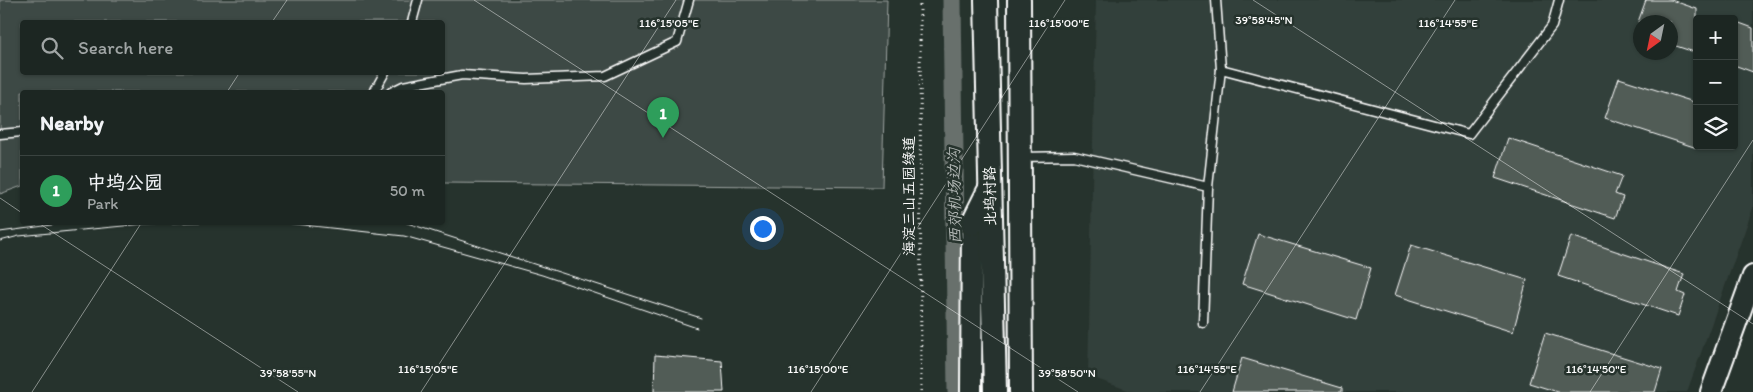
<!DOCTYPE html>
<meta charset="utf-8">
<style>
body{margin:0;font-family:Itim,"LXGW WenKai TC",sans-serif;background:#252e2a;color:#f1f3f6}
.controls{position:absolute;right:15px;top:15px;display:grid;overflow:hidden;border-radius:5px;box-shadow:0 1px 4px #0004}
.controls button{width:45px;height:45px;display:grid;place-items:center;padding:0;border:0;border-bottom:1px solid #3a4340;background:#1c2622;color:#f1f3f6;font:25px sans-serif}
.compass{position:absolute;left:1633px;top:15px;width:45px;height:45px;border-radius:50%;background:#1c2622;box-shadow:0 1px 4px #0004;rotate:213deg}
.you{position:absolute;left:762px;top:228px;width:18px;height:18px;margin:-12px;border:4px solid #fff;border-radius:50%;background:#1a73e8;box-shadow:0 0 0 8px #1a73e833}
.badge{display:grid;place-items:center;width:32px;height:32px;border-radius:50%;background:#b45309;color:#fff;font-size:16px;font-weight:700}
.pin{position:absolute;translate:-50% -41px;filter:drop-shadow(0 1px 2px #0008)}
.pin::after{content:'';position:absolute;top:26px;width:18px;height:15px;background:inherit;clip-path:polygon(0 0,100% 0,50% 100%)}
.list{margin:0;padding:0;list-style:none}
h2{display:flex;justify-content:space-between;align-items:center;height:65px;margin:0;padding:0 20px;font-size:21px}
h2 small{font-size:16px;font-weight:400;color:#a0a5a5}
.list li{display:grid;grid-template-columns:32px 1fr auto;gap:15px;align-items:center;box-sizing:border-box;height:70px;padding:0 20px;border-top:1px solid #3a4340}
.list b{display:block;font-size:19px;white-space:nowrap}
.list p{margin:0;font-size:16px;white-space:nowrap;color:#a0a5a5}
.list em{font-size:16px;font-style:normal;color:#a0a5a5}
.icon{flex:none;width:28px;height:28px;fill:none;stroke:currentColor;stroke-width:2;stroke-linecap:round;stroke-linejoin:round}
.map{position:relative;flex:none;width:1753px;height:392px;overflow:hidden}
.search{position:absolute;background:#1c2622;box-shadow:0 1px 4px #0004;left:20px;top:20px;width:425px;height:55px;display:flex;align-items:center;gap:12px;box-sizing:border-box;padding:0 18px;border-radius:5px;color:#a0a5a5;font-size:19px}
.panel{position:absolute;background:#1c2622;box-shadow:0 1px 4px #0004;left:20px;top:90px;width:425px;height:135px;border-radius:5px}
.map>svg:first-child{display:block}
</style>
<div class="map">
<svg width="1753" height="392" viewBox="0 0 1753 392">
<rect width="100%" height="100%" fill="#26332d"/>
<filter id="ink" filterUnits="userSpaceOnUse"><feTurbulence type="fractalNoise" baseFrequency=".02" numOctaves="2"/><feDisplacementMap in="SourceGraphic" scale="10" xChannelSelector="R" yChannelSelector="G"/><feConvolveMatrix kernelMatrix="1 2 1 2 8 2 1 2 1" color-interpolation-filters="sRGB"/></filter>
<g filter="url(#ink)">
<path fill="#333f3a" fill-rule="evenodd" d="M1096,0H1753V208L1687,392H1133L1088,376ZM1697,19H1734V146H1697ZM1640,22H1670V52H1640Z"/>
<path fill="#3e4944" stroke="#9ea4a2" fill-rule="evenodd" d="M0,0H887L882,187L443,183L442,92H22V186L0,194ZM22,22H442V72H22Z"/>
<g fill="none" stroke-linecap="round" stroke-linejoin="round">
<polyline stroke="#67706c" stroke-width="19" points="952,0 957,392"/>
</g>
<g fill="#515c57" stroke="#fff">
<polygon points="1646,0 1671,0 1697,9 1697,53 1670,44 1670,22 1638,22"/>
<polygon points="1734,21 1753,28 1753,72 1734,65"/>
<polygon points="1619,78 1697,103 1697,148 1605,118"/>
<polygon points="1508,138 1622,176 1615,194 1623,197 1615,218 1495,178"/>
<polygon points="1258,234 1371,268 1356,320 1242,284"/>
<polygon points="1571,236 1684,274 1678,292 1685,295 1678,316 1558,276"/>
<polygon points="1411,245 1527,280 1513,332 1395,295"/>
<polygon points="1545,333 1662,369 1655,392 1558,392 1529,383"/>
<polygon points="655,355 722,361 724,392 654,392"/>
<polygon points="1242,358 1342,388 1342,392 1232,392"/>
</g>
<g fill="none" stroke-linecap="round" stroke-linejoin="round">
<defs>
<g id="service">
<polyline points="1216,0 1221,69 1469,134 1552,26 1559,0"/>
<polyline points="412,22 418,0"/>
<polyline points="374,92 385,72"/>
<polyline points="391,92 403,86 462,75 526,79 605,76 677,42 689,0"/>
<polyline points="0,134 22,132"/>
<polyline points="1021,157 1074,156 1208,187"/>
<polyline points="1203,323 1208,187 1221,69"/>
</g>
<g id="tertiary">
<polyline points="971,392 972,224"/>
<polyline points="1711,392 1753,276"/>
</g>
<g id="secondary">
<polyline points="986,0 995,392"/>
<polyline points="1019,0 1021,392"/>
<polyline points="972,224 988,192"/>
</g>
</defs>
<use href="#service" stroke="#fff" stroke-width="11"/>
<use href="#tertiary" stroke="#fff" stroke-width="24"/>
<use href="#secondary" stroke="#fff" stroke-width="26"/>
<polyline stroke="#fff" stroke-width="3" stroke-dasharray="1 4" stroke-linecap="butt" points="920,0 921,392"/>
<use href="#service" stroke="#26332d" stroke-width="8"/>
<use href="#tertiary" stroke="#26332d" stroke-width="20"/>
<use href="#secondary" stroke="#26332d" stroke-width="22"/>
<g stroke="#fff" stroke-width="1">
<polyline points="276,222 404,236 542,275 697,328"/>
<polyline points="404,222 701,318"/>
<polyline points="0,232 73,222"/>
<polyline points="0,241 19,236 144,224 202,222"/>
</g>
</g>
</g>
<path fill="none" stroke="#fff" stroke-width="1" stroke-opacity="0.45" d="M474,0L1078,392M1253,0L1753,324M272,22L287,0M227,92L240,72M0,198L22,213M37,222L298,392M32,392L142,222M421,392L676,0M811,392L1065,0M1200,392L1455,0M1590,392L1753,140"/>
<g text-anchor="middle" stroke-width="5" stroke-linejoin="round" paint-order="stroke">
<g font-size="15" fill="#fff" stroke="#26332d">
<text transform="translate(909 196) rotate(-90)" y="5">海淀三山五园绿道</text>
<text transform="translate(990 196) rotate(-91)" y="5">北坞村路</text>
</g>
<g font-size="16" font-style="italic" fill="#b3b8b6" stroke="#26332d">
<text transform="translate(954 196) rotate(-91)" y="6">西郊机场边沟</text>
</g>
</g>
<g font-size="12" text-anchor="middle" fill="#fff" stroke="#26332d" stroke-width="5" stroke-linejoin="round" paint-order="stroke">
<text x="1264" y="24">39°58'45"N</text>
<text x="1059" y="27">116°15'00"E</text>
<text x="669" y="27">116°15'05"E</text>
<text x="1448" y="27">116°14'55"E</text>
<text x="428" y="373">116°15'05"E</text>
<text x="818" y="373">116°15'00"E</text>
<text x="1207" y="373">116°14'55"E</text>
<text x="1596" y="373">116°14'50"E</text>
<text x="288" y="377">39°58'55"N</text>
<text x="1067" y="377">39°58'50"N</text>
</g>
</svg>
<div class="controls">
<button>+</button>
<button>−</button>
<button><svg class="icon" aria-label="layers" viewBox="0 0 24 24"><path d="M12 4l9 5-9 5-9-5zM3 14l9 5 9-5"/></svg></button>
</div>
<svg class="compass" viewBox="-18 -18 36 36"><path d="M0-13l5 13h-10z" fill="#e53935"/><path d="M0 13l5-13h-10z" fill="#a0a5a5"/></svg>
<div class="you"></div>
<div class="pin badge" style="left:663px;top:138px;background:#2e9e5b">1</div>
<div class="search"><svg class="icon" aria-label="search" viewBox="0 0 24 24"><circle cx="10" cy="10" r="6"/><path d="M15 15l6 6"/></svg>Search here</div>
<section class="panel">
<h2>Nearby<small></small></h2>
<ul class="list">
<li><span class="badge" style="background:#2e9e5b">1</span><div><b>中坞公园</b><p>Park</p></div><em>50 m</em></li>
</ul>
</section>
</div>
